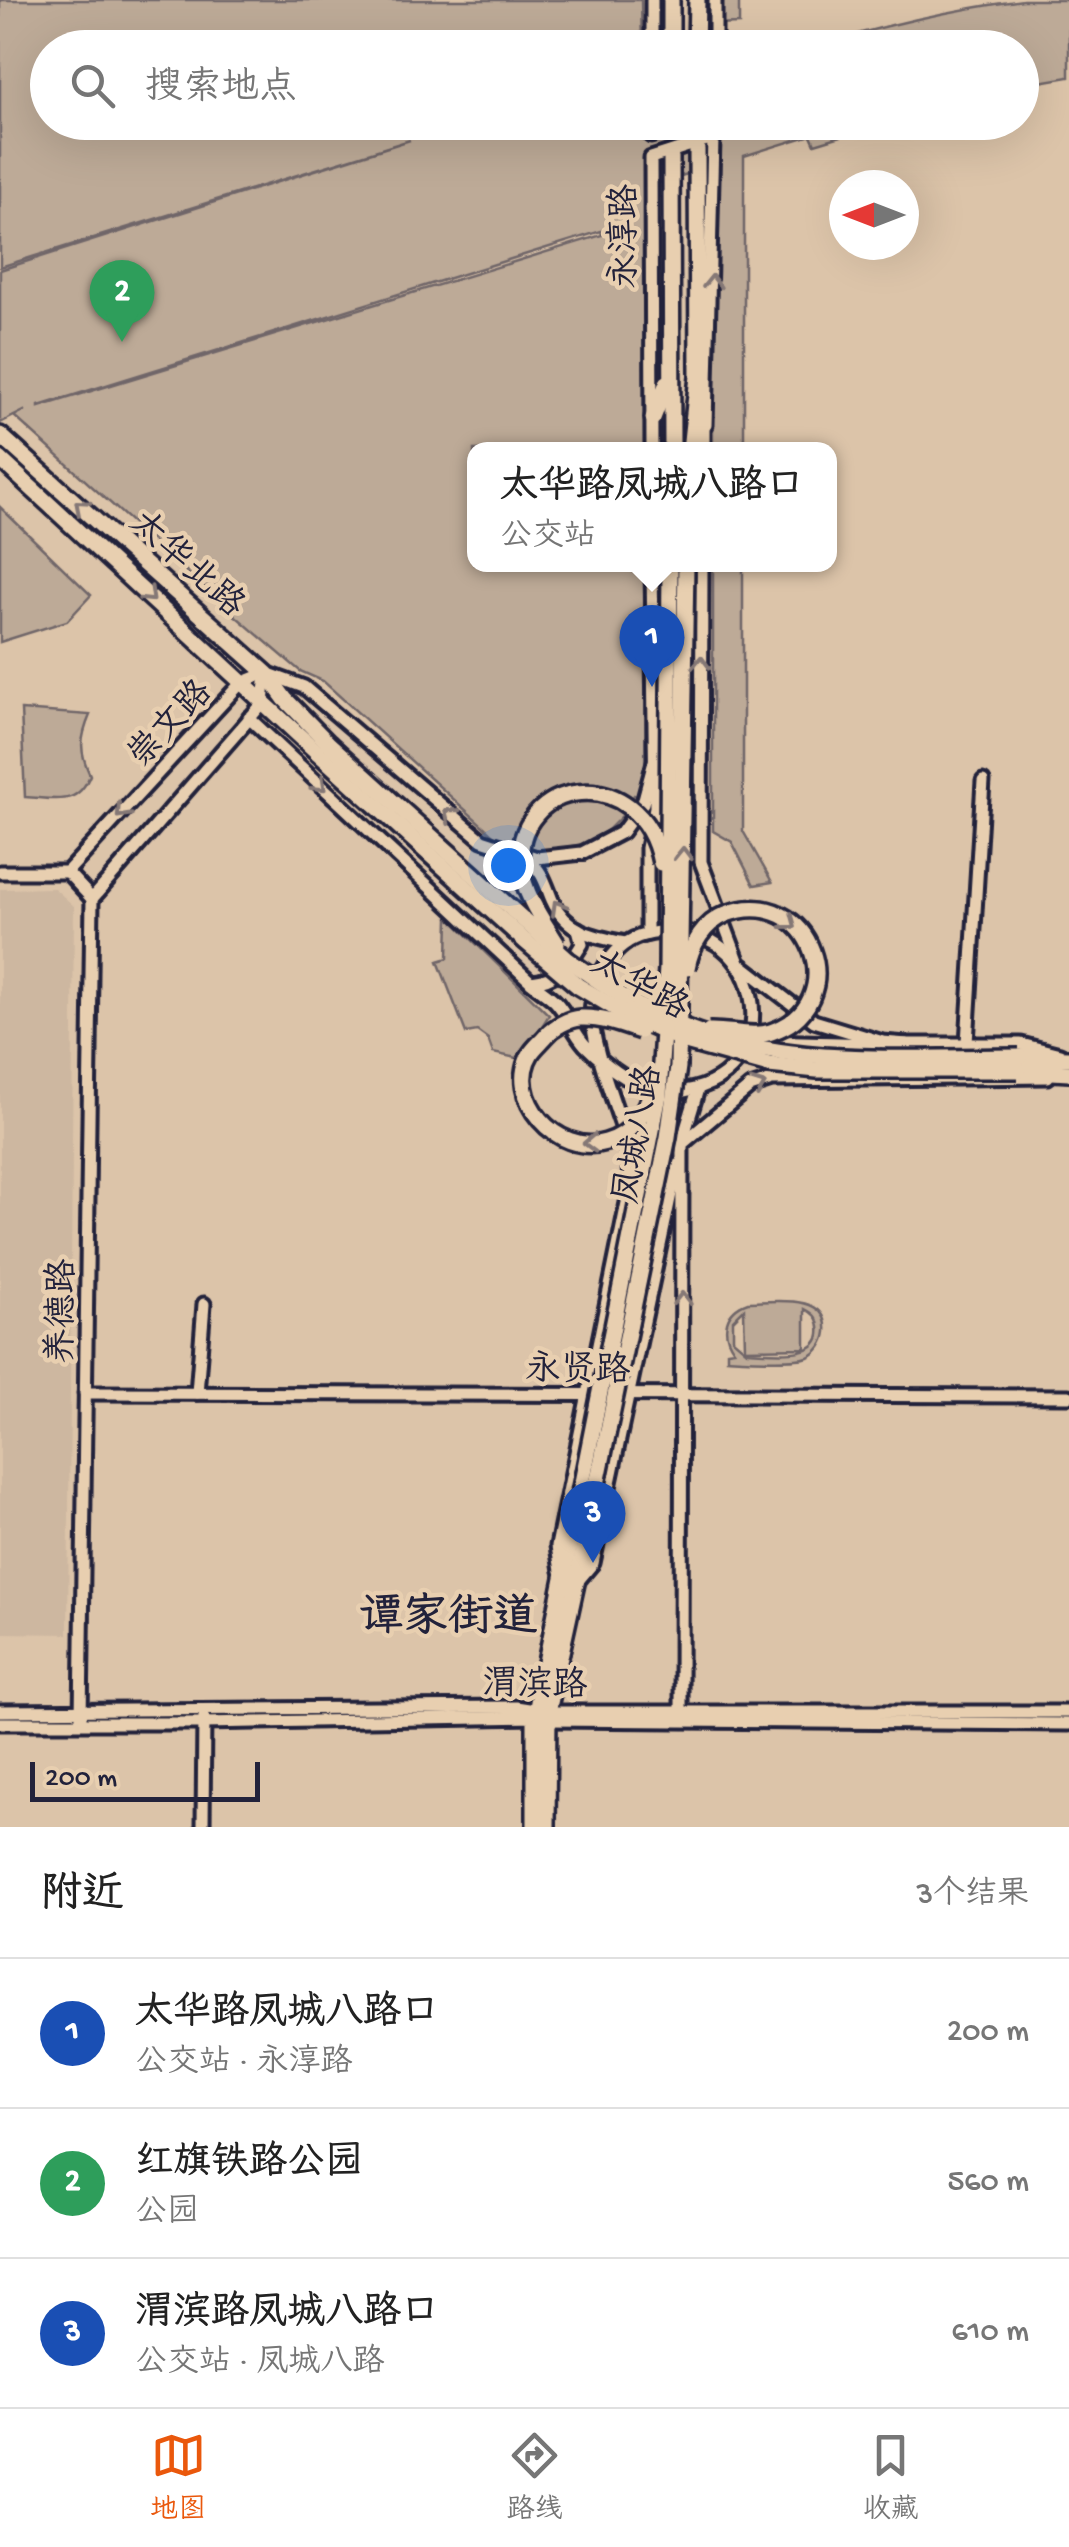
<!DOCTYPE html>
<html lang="zh">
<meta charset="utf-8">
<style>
body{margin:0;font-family:"Gochi Hand","LXGW WenKai TC",sans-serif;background:#f6f6f6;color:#222}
.compass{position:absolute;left:829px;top:170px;width:90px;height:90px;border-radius:50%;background:#fff;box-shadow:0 10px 40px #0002;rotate:270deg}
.scale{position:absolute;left:30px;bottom:25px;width:230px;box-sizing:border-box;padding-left:10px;border:5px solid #22223b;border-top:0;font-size:28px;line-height:35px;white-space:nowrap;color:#22223b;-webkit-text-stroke:8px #e8cfb0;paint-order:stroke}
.you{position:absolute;left:508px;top:865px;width:35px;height:35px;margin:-25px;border:8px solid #fff;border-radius:50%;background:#1a73e8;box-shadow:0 0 0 15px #1a73e833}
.badge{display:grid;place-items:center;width:65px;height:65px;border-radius:50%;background:#ea580c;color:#fff;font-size:32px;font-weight:700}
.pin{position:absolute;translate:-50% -82px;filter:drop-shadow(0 2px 5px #0008)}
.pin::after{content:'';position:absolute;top:52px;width:35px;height:30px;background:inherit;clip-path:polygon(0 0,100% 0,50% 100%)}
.popup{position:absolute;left:467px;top:442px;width:370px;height:130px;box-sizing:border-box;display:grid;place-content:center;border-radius:20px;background:#fff;filter:drop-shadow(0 2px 8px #0005);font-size:32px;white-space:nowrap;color:#767676}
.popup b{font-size:38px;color:#222}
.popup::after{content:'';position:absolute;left:50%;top:100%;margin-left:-20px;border:20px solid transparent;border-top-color:#fff}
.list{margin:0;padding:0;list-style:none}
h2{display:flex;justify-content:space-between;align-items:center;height:130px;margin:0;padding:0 40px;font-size:42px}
h2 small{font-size:32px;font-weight:400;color:#767676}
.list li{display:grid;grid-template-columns:65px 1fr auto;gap:30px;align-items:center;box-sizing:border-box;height:150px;padding:0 40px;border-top:2px solid #e0e0e0}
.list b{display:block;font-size:38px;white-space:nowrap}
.list p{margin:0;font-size:32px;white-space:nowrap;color:#767676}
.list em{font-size:32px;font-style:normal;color:#767676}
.icon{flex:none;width:55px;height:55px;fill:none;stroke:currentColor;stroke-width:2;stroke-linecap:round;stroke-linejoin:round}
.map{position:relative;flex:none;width:1069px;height:1827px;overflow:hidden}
.search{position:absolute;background:#fff;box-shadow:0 10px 40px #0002;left:30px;right:30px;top:30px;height:110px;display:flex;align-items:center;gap:25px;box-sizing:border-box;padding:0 35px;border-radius:55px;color:#767676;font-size:38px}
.sheet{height:580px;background:#fff}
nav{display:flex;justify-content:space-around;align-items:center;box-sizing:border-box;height:140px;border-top:2px solid #e0e0e0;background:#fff;font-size:28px;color:#767676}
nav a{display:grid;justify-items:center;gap:5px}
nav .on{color:#ea580c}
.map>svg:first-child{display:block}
</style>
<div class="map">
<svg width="1069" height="1827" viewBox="0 0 1069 1827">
<rect width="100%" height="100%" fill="#dcc4a9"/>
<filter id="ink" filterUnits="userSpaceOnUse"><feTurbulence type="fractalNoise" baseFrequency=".01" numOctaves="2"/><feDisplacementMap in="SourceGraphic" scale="20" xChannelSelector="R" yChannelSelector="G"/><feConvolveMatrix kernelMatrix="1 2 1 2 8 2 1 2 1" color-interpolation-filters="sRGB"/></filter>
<g filter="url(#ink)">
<polygon fill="#cdb7a0" points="54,888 74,906 68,1634 0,1633 0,889"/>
<g fill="#bdaa97" stroke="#706669" stroke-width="2.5" fill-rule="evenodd">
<path d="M0,0H641L642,47L48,48V122L884,123L815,144L811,135L744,156V449H713L712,166L647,187L646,449L474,450V564L646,565L645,799L634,795L624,814L609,829L588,843L545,851L503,844L323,681L300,671L231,612L14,416L26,410L0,423V270L410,140L0,267ZM601,231L602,235L39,407V406Z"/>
<polygon points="713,0 739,0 739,24 713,25"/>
<path d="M1023,0H1069V77L1022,85V48L814,47C883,25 950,10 1023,0Z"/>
<polygon points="0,507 91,595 67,621 0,642"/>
<polygon points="713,565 743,565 743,831 772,882 754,885 732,842 713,831"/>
<path d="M21,710L90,715C80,739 79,751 90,775C77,808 54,798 25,797Z"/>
<polygon points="449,917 549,1015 521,1059 493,1053 488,1039 477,1031 466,1033 438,961 448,958"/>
<path d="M748,1302C772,1302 830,1292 826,1332C825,1342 818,1353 808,1357C794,1362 745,1359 727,1358V1351L734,1350C720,1331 725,1310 748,1302ZM805,1309C813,1313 818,1317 819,1327C824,1362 767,1351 747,1351L733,1339V1320L744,1309L745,1349L805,1348Z"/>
</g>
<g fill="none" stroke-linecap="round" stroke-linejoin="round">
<defs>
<g id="minor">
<polyline points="652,48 652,0"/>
<polyline points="715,48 715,0"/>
<polyline points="651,122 651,136 698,122"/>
<polyline points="652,450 651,158 713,138 706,425"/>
<polyline points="702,564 701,862 739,963 814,1021 883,1042 907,1044"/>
<polyline points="266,673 304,687 482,840 537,858 582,853 622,832 643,803 655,758"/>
<path d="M249,718L531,982C539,989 548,994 555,1001C567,1013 573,1032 585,1045C596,1056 613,1070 626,1078C644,1089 663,1094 684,1091C795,1074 764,904 644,935C613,943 596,975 592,1003C587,1034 615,1104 625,1135C630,1151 629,1171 630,1188L557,1546L561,1571"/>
<path d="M527,859C543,871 545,883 552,900C566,932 594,937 626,943"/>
<polyline points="0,872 67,872"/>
<polyline points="92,899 67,872 241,683 266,673"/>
<polyline points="92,899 263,703 266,673"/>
<polyline points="647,934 647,848 655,807 652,564"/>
<path d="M531,982C556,980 569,966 582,944L578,929"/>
<polyline points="765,1041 876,1044"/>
<polyline points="967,1043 983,781"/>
<polyline points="900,1044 1021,1044 1060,1054"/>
<polyline points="682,1142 698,1089"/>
<polyline points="85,1393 1069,1396"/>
<polyline points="197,1393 204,1304"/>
<polyline points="577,1582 593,1563 677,1165"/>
<polyline points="0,1711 516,1707 548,1712 1069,1712"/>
<polyline points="681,1717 682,1144 750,1087 772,1080 1048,1077"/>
<polyline points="81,1719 92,899"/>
<polyline points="0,1723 204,1723 535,1717 547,1720 1069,1724"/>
<polyline points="203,1827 204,1716"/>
</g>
<g id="major">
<polyline points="671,0 671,48"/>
<polyline points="696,48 697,0"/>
<polyline points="671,122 671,123"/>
<polyline points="671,157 672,450"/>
<polyline points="653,418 667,383"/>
<polyline points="702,419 702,450"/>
<polyline points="0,435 266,673 285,699 328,743"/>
<polyline points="690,450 698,376 697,149"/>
<polyline points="0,459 318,753"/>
<polyline points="1019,1057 1069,1058"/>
<polyline points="1018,1070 1069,1073"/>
<polyline points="535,1827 535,1717 572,1533"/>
<polyline points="547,1827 548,1712 586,1538"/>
</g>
</defs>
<use href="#minor" stroke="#22223b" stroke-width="19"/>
<use href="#major" stroke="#22223b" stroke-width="22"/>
<use href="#minor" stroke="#e8cfb0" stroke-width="11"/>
<use href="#major" stroke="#e8cfb0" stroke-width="15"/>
<defs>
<g id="major-bridge">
<path d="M328,743L568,960C597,980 626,1000 658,1016C771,1070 898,1057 1019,1057"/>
<polyline points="318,753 525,941 578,986 630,1017 689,1043 769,1065 817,1070 1018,1070"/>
<path d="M557,944C543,921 524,895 521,867C511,779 641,758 661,863"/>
<path d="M687,968C691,945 704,923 726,914C812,882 854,1005 771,1032C753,1038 728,1030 709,1031"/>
<path d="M640,1031C620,1024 601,1017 580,1018C568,1019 554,1027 547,1035C542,1041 535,1047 531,1053C504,1097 557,1157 606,1142C633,1134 645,1113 653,1087"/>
<polyline points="572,1533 659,1095 667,968 670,564"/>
<polyline points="586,1538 668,1137 678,1067 686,564"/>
</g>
</defs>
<use href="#major-bridge" stroke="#22223b" stroke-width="22" stroke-linecap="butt"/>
<use href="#major-bridge" stroke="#e8cfb0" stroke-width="15"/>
</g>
<defs><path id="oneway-chevron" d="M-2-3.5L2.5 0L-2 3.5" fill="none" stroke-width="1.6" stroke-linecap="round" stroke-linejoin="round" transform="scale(2.5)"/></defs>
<g stroke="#857876">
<use href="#oneway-chevron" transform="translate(712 282) rotate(-89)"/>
<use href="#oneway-chevron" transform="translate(81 506) rotate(-139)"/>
<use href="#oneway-chevron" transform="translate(149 596) rotate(44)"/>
<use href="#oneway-chevron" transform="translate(701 663) rotate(-89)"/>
<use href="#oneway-chevron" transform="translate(320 785) rotate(43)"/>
<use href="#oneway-chevron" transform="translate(122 812) rotate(133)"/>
<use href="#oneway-chevron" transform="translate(450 814) rotate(-141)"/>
<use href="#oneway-chevron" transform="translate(683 854) rotate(-89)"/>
<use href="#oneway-chevron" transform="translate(558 907) rotate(-120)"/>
<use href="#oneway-chevron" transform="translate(790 923) rotate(37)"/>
<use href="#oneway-chevron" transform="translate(759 1086) rotate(-21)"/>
<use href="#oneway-chevron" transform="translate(590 1143) rotate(178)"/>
<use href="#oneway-chevron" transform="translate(682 1299) rotate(-90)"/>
</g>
</g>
<g text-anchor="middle" stroke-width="9" stroke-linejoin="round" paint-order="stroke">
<g font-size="35" fill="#22223b" stroke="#e8cfb0">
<text transform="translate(622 236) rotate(-90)" y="12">永淳路</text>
<text transform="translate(189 562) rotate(42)" y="12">太华北路</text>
<text transform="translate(168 722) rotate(-47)" y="12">崇文路</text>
<text transform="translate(641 983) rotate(29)" y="12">太华路</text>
<text transform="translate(635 1134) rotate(-80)" y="12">凤城八路</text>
<text transform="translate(59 1311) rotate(-89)" y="12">养德路</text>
<text transform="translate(578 1367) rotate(1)" y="12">永贤路</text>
<text transform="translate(535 1682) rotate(1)" y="12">渭滨路</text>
</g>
<g font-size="45" font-weight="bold" fill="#22223b" stroke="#e8cfb0">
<text x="448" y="1629">谭家街道</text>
</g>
</g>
</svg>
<svg class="compass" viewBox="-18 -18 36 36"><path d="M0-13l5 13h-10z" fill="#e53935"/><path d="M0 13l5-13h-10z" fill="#767676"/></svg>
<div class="scale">200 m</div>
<div class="you"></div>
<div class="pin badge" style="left:652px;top:687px;background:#1a4fb4">1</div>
<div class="popup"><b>太华路凤城八路口</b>公交站</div>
<div class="pin badge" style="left:122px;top:342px;background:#2e9e5b">2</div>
<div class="pin badge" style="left:593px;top:1563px;background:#1a4fb4">3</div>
<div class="search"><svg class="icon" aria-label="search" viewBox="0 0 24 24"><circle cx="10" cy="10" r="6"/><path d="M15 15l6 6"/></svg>搜索地点</div>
</div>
<section class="sheet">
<h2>附近<small>3个结果</small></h2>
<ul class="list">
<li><span class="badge" style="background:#1a4fb4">1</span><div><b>太华路凤城八路口</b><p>公交站 · 永淳路</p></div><em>200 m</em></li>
<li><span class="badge" style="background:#2e9e5b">2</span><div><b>红旗铁路公园</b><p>公园</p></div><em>560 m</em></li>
<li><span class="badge" style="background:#1a4fb4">3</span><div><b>渭滨路凤城八路口</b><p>公交站 · 凤城八路</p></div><em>610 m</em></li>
</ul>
</section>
<nav>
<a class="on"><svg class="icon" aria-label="map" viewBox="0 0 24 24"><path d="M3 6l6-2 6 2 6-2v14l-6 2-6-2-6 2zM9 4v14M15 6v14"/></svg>地图</a>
<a><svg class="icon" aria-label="directions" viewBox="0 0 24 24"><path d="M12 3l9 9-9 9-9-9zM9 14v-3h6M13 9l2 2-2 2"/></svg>路线</a>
<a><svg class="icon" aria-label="saved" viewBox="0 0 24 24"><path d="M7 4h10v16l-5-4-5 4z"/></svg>收藏</a>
</nav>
